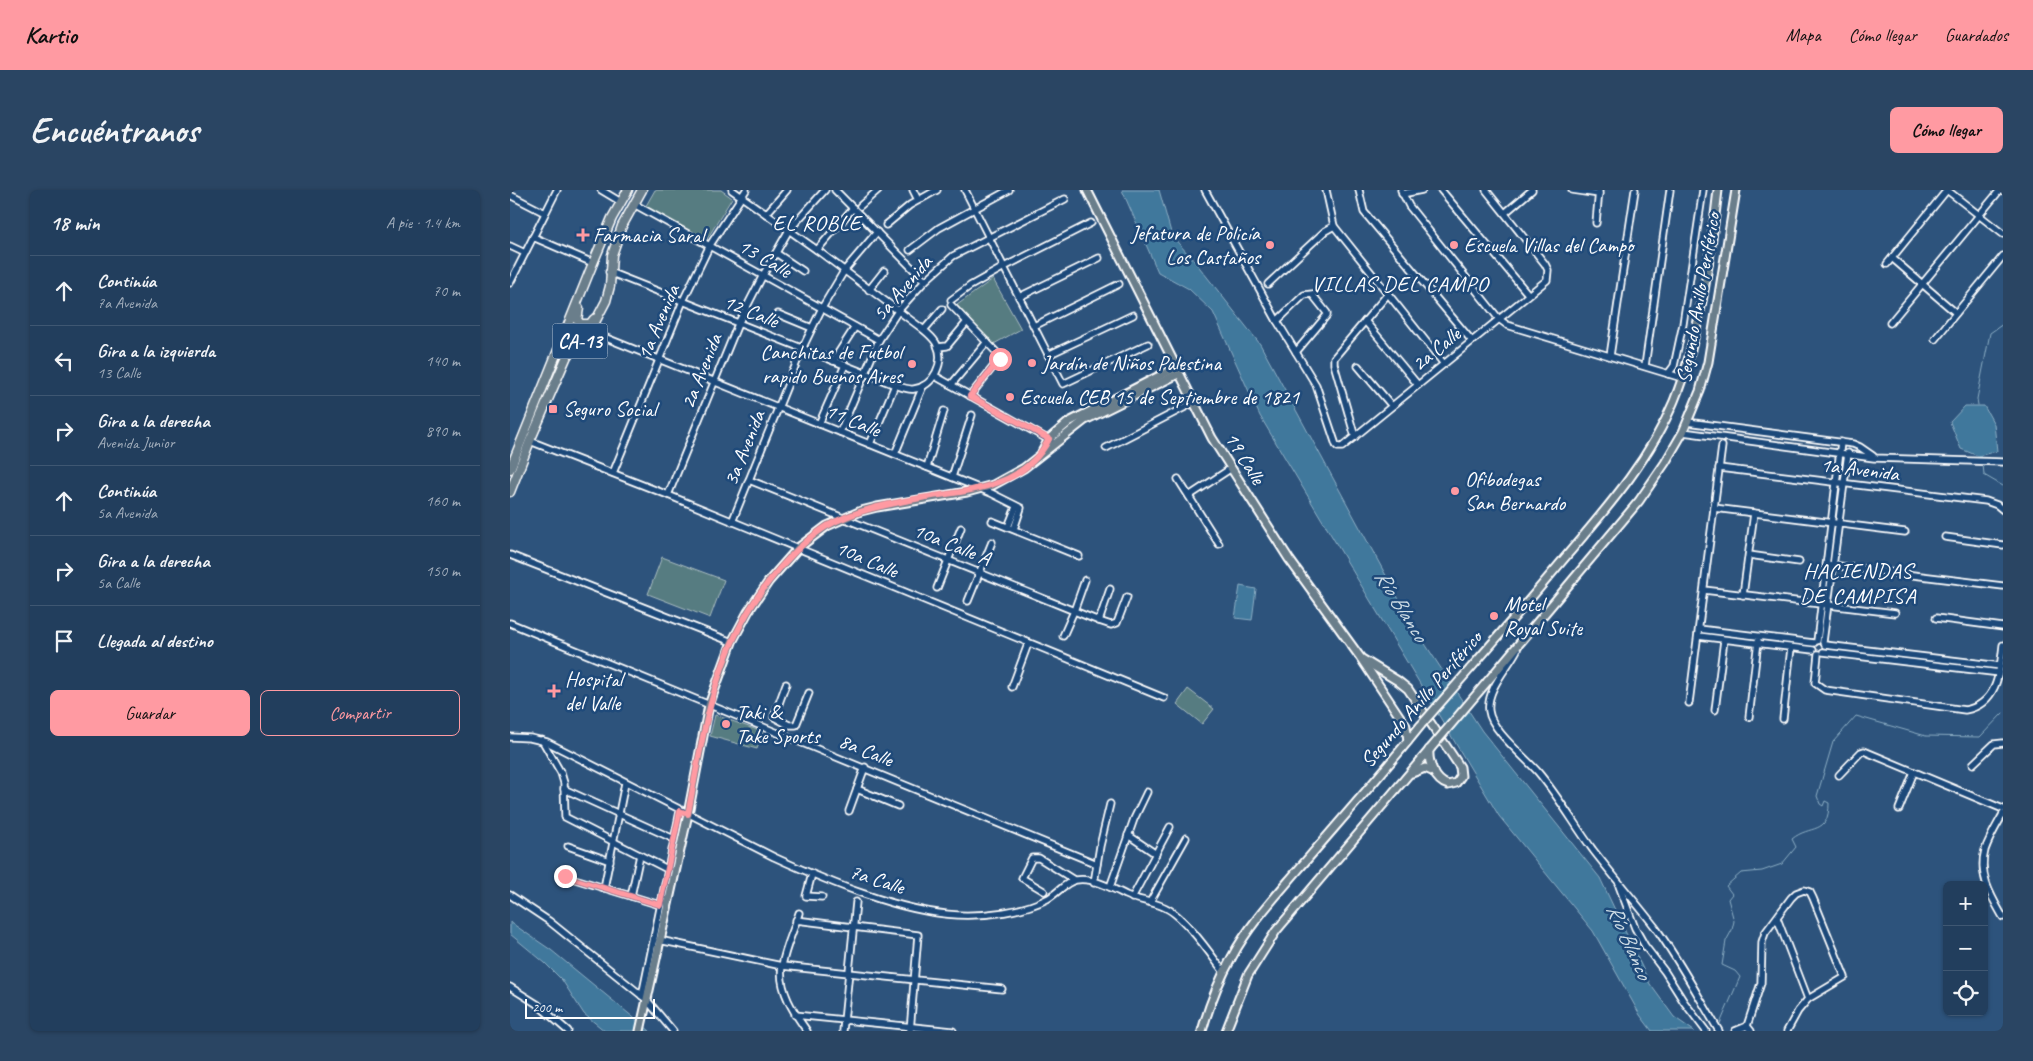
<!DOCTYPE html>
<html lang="es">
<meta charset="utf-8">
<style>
body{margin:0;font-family:Caveat,sans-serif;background:#2a4563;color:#f1f3f6}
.controls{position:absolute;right:15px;bottom:15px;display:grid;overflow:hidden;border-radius:8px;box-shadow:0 1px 4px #0004}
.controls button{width:45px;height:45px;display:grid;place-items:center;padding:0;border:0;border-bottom:1px solid #3f5772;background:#223e5d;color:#f1f3f6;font:25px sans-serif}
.scale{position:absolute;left:15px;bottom:12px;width:130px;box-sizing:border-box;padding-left:5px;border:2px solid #fff;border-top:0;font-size:14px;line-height:18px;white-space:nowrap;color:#fff;-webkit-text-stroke:4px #1f4a7a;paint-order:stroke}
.stop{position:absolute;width:15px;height:15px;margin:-11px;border:4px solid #ff9aa2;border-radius:50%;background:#fff}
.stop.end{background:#ff9aa2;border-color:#fff;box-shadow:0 1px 5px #0008}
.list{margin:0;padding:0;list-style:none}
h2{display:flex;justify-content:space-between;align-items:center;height:65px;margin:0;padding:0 20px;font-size:21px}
h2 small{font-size:16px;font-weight:400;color:#a2aebc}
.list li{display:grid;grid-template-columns:32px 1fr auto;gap:15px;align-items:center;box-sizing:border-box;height:70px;padding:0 20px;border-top:1px solid #3f5772}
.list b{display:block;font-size:19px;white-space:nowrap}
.list p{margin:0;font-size:16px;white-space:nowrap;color:#a2aebc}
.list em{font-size:16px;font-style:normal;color:#a2aebc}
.actions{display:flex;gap:10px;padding:15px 20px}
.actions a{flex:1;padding:11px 0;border:1px solid #ff9aa2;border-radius:8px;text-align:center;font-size:18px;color:#ff9aa2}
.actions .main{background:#ff9aa2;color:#111}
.icon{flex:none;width:28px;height:28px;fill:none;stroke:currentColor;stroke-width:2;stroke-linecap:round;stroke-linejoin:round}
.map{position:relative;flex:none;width:1493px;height:841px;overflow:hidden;border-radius:8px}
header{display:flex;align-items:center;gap:30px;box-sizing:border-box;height:70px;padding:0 25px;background:#ff9aa2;color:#111}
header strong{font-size:24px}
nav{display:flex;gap:28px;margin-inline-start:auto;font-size:18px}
.intro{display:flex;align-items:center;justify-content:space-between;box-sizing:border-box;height:120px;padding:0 30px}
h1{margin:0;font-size:35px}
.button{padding:12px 22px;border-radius:8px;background:#ff9aa2;color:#111;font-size:18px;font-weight:700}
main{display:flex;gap:30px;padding:0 30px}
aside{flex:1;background:#223e5d;border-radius:8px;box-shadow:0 1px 4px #0004}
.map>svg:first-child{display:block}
</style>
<header>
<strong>Kartio</strong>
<nav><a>Mapa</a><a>Cómo llegar</a><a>Guardados</a></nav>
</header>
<div class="intro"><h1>Encuéntranos</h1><a class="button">Cómo llegar</a></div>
<main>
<aside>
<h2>18 min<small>A pie · 1.4 km</small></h2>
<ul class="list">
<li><svg class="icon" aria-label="ahead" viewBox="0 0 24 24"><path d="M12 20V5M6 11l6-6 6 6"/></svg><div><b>Continúa</b><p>7a Avenida</p></div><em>70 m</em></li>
<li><svg class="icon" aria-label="left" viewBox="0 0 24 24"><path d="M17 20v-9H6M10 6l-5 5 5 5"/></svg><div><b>Gira a la izquierda</b><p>13 Calle</p></div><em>140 m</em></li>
<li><svg class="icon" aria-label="right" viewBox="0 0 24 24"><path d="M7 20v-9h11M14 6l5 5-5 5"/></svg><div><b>Gira a la derecha</b><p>Avenida Junior</p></div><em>890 m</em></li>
<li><svg class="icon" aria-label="ahead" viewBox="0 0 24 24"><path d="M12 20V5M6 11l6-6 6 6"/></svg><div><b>Continúa</b><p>5a Avenida</p></div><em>160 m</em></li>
<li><svg class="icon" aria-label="right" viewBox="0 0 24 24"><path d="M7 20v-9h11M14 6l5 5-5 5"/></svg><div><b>Gira a la derecha</b><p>5a Calle</p></div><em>150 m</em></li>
<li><svg class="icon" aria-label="arrive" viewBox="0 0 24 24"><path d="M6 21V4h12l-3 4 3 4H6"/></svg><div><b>Llegada al destino</b></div></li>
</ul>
<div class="actions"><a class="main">Guardar</a><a>Compartir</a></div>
</aside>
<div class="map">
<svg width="1493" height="841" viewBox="0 0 1493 841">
<rect width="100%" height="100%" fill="#2d537c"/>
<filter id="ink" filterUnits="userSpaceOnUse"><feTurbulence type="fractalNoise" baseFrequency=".02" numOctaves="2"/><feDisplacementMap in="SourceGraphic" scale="10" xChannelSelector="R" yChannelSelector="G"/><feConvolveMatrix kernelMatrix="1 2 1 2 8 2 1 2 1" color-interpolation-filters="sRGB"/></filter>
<g filter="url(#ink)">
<g fill="#567b81" stroke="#aabdc0">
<polygon points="145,0 211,0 222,8 194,54 133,21"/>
<polygon points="483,89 511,139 482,155 447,115"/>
<polygon points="152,367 214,390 200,428 138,404"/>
<polygon points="678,499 704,519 692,534 667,514"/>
<polygon points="205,525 253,542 247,559 200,546"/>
</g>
<g fill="#40789c" stroke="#8caec4">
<polygon points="612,0 649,0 662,46 686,73 750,154 904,437 972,541 1090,688 1140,794 1164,827 1184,841 1142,841 1130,825 1083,741 989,626 750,226 703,122 679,99 648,82"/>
<polygon points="1455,216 1474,216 1484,234 1487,261 1468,266 1451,259 1440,232"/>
<polygon points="730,396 746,399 742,430 725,428"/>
<polygon points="0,732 41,760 140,841 95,841 74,824 52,790 35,773 0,744"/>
</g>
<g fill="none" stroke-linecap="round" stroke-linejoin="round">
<g stroke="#8caec4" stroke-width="1">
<polyline points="1468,215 1467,209 1480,143 1493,134"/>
<polyline points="1473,274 1474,285 1493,296"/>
<path d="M1209,836L1230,787L1225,781L1212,775L1216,751L1222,740L1224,731L1218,709L1222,704L1216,696L1231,683L1252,681L1272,674L1286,657L1282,649C1300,634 1319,646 1319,613L1315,611L1313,616L1310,614L1307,606L1323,552L1346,526L1416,546L1470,547L1493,523"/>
</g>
<defs>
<g id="minor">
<polyline points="91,0 111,12"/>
<polyline points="325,0 415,91"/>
<polyline points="403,0 408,10"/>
<polyline points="455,0 553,194 638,154"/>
<polyline points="695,0 767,131 806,195 826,255 828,257 832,257 1037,90 1038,80 1035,74 976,0"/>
<polyline points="816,0 824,36 934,174"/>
<polyline points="849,0 854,22 962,151"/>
<polyline points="891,0 899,16 989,129 997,135 1172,188"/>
<polyline points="931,0 1018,104"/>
<polyline points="1062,0 1089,4"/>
<polyline points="1437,0 1493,44"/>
<polyline points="892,4 912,0"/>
<polyline points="0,5 35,23"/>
<polyline points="124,14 369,150"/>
<polyline points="350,16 368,0"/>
<polyline points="995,23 1022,0"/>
<polyline points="256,24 277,0"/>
<polyline points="1086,33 1089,0"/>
<polyline points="376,35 400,15 427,0"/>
<polyline points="23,47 83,73"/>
<polyline points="0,56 15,63"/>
<polyline points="307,60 343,18"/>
<polyline points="400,60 429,38 499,0"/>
<polyline points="266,63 293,81"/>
<polyline points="1382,68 1446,123"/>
<polyline points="1377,74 1437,0"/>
<path d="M99,82L385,195C391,197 398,200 404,199C424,196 435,172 427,155C425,149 418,144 414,140L307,60L222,0"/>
<polyline points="0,93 47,0"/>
<polyline points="758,94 815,41 824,36"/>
<polyline points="359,100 374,81"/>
<polyline points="509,107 589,68"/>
<polyline points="441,110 460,96 494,77 581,33"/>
<polyline points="441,115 491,167 460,206"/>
<polyline points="268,124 302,138"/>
<polyline points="767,131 794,105 802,104 817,123 817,125 786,162"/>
<polyline points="855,131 908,195"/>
<polyline points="1380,133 1490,0"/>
<polyline points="524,136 609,94"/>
<polyline points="414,140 432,119"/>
<polyline points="79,141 481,303 511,318 504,339"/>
<polyline points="1425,149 1493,66"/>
<polyline points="428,157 437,156 457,132"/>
<polyline points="538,165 623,125"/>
<polyline points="1100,166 1125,0"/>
<polyline points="323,171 345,137"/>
<polyline points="848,176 882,216"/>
<polyline points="1135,176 1160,0"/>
<polyline points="1158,184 1164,176 1173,134 1193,0"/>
<polyline points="425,186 541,251"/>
<polyline points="441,195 477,152"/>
<polyline points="1177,232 1343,254 1350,257 1363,266"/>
<polyline points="309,234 335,175"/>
<polyline points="330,242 369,150 388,121 415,91 443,66 555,9"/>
<polyline points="1173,242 1364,268 1493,272"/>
<polyline points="845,247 824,174 824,168 877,105"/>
<polyline points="20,251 158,305 654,508"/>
<polyline points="360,254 385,195"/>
<polyline points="596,258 683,213"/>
<polyline points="385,264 413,196"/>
<polyline points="417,277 434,221"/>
<polyline points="1209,278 1476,311 1487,315 1493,320"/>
<polyline points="103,283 173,111 200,55 236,0"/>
<polyline points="442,287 462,225"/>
<polyline points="668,289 709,354"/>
<polyline points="239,290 589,431 601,435 607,433 617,407"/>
<polyline points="158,305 228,134 252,87 279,40 315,0"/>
<polyline points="679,306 720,279"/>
<polyline points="1204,318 1395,342"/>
<polyline points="482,331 569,366"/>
<polyline points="222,332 292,159 312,118 334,81 367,42"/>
<polyline points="498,337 506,317"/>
<polyline points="1435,347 1493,355"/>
<polyline points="0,365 222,452"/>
<polyline points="1239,365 1289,372"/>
<polyline points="1321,375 1493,396"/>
<polyline points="427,398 451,338"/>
<polyline points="1194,400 1385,423"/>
<polyline points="1233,405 1244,323"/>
<polyline points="458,411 482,352"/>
<polyline points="1426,428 1493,437"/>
<polyline points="589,431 600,399"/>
<polyline points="0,433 587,674"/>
<polyline points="1189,439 1304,453"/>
<polyline points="553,446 564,421 575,390"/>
<polyline points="1188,446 1303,460"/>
<polyline points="1307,451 1331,252"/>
<polyline points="1313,452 1338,263"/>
<polyline points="1315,455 1491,476"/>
<path d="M1007,460C998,478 976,499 979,521C981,540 1015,567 1028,582C1049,607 1064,634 1083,660C1103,686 1125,711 1145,737C1169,770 1188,806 1209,841"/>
<polyline points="1313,462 1490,483"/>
<path d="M1308,464L1305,493L1315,500L1455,520C1488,514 1490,481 1493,455"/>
<polyline points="276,494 264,527 279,535 286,535 299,503"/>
<polyline points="502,497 518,454"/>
<polyline points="1179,513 1212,256"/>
<polyline points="1205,520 1214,450"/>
<polyline points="1239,527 1248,451"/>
<polyline points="1273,529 1281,458"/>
<path d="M0,547L20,548L37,552L264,667C317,691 389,722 448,725C477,726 512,722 537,709C547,704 555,692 566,690C582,687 602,698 616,705C629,711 643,711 656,718C675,727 701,765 714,782"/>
<polyline points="32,550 51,583 54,593 55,627 157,679"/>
<polyline points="1463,574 1484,554 1493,553"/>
<polyline points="1329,585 1351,562 1354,561 1493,619"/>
<polyline points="54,599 164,649"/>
<polyline points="347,599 388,616"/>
<polyline points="1389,619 1404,582"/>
<polyline points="339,621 355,577"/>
<path d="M1493,624C1487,635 1479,648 1475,660C1468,685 1481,706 1493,727"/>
<polyline points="618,645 646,664"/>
<polyline points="58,656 100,671"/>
<polyline points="302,684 296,706 312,707"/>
<polyline points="55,686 150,715"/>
<polyline points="584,693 590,656 600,614"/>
<polyline points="1109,696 1125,738 1135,756 1155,782 1174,812 1196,841"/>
<polyline points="600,697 624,629 637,602"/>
<polyline points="94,698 115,593"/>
<polyline points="534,701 512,688 522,668 529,668 564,690"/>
<polyline points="0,705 39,731 136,809 163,841"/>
<polyline points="121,706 130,665"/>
<polyline points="622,708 660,637"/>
<polyline points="640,712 676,648"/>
<path d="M289,723C284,740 275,758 272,776C268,799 284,823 297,841"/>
<polyline points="1267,728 1298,809"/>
<polyline points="286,730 408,745 400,841"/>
<polyline points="149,750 272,776 492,799"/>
<polyline points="0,797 27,814 58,841"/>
<polyline points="132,806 170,621"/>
<polyline points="285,825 443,841"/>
<polyline points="333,841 346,712"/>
<polyline points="1225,841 1237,836"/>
<polyline points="1241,841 1237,836 1251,793 1252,752 1255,743 1281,708 1286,703 1294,700 1300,702 1303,708 1335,787 1298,809 1288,821 1277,841"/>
</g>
<g id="major">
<polyline points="577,0 702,248 779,369 850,467 896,536 898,551"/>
<polyline points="532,262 539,249 559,232 665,178"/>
<path d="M852,469L888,491L898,499L950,577L951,586L946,593L938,595C925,591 918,573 919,560"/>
<path d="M960,479C993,441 1026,402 1058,364C1098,317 1140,269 1164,211C1190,147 1200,69 1208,0"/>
<polyline points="977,492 1129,311 1155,273 1173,242 1190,201 1198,172 1226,0"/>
<polyline points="902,583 915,578 924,582"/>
<polyline points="130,841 178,624 199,515 222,452 238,422 259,391 288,358 317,336 351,321 367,317 457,302 483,295 514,278 575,230 668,184"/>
<path d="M692,841C699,816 709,790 722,767C739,735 765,707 788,680C829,632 872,584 911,535"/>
<polyline points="716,841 738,785 766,741 921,558"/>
</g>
<g id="highway">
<polyline points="69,118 67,130 71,134 80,134 84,129"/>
<polyline points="0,279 83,73 102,28 118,0"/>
<polyline points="0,302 20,251 57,166 83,136 96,111 100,96 102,65 112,36 132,0"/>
</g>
</defs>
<use href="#minor" stroke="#fff" stroke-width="9"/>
<use href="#major" stroke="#fff" stroke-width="11"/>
<use href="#highway" stroke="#fff" stroke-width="11"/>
<use href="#minor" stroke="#1f4a7a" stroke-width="5.5"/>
<use href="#major" stroke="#6b7e8b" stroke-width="7"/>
<use href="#highway" stroke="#6b7e8b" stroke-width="8"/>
<defs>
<g id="major-bridge">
<polyline points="911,535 960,479"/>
<polyline points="921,558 977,492"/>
</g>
</defs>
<use href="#major-bridge" stroke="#fff" stroke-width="11" stroke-linecap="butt"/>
<use href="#major-bridge" stroke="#6b7e8b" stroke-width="7"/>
</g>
</g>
<g fill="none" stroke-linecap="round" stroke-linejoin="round" filter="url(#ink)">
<path stroke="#ff9aa2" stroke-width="6" d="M55,686L150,715L170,621L178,624C195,534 206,451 269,379C283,363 299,347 317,336C346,320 379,314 411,308C459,300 513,299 539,249L460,206L490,169"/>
</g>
<g fill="#ff9aa2" stroke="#1f4a7a" stroke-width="2">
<path d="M70.5 37.5h5v5h5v5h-5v5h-5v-5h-5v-5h5z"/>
<circle cx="760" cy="55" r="5"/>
<circle cx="944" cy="55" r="5"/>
<circle cx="522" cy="173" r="5"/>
<circle cx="402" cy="174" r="5"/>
<circle cx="500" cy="207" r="5"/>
<rect x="38" y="214" width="10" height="10" rx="2.5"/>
<circle cx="945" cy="301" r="5"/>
<circle cx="984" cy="426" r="5"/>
<path d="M41.5 493.5h5v5h5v5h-5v5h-5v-5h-5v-5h5z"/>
<circle cx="216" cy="534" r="5"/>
</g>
<g text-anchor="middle" stroke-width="5" stroke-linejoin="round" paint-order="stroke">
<rect fill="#1f4a7a" stroke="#bcc9d7" stroke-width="1" x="42.5" y="133.5" width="55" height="35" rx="4"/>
<g font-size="20" font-weight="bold" fill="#fff">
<text x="70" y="158">CA-13</text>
</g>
<g font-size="21" fill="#fff" stroke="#1f4a7a" text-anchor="start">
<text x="750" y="50" text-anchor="end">Jefatura de Policía<tspan x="750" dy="24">Los Castaños</tspan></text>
<text x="83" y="52">Farmacia Saral</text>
<text x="954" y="62">Escuela Villas del Campo</text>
<text x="392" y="169" text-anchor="end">Canchitas de Futbol<tspan x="392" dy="24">rapido Buenos Aires</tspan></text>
<text x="532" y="180">Jardín de Niños Palestina</text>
<text x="510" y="214">Escuela CEB 15 de Septiembre de 1821</text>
<text x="53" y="226">Seguro Social</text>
<text x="955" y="296">Ofibodegas<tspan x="955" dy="24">San Bernardo</tspan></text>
<text x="994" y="421">Motel<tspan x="994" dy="24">Royal Suite</tspan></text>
<text x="55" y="496">Hospital<tspan x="55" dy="24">del Valle</tspan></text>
<text x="226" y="529">Taki &amp;<tspan x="226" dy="24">Take Sports</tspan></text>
</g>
<g font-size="21" fill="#fff" stroke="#1f4a7a">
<text transform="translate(255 68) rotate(30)" y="7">13 Calle</text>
<text transform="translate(392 98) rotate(-49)" y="7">5a Avenida</text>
<text transform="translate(1188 108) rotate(-80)" y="7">Segundo Anillo Periférico</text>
<text transform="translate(241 121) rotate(22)" y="7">12 Calle</text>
<text transform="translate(148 132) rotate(-67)" y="7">1a Avenida</text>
<text transform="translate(926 159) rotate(-39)" y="7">2a Calle</text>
<text transform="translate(191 181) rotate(-68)" y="7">2a Avenida</text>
<text transform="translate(343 230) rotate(22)" y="7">11 Calle</text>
<text transform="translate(234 258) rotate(-68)" y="7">3a Avenida</text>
<text transform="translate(735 268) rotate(58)" y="7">19 Calle</text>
<text transform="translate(1350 279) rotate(7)" y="7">1a Avenida</text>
<text transform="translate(442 354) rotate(22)" y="7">10a Calle A</text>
<text transform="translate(357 369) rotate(23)" y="7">10a Calle</text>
<text transform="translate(911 509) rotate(-49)" y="7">Segundo Anillo Periférico</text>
<text transform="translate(356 560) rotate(22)" y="7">8a Calle</text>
<text transform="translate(367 689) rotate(18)" y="7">7a Calle</text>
</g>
<g font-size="22" letter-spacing="1" fill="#fff" stroke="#1f4a7a">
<text x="307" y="40">EL ROBLE</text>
<text x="890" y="101">VILLAS DEL CAMPO</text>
<text x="1348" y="388">HACIENDAS<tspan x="1348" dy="25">DE CAMPISA</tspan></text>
</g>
<g font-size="22" font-style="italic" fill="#cfdde6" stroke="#1f4a7a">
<text transform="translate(892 415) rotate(58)" y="8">Río Blanco</text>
<text transform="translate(1120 751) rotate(66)" y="8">Río Blanco</text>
</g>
</g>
</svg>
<div class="controls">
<button>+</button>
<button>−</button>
<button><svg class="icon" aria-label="locate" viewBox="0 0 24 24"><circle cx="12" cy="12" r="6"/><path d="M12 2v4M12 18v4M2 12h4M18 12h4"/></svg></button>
</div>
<div class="scale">200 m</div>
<div class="stop" style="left:490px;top:169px"></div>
<div class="stop end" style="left:55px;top:686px"></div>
</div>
</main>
